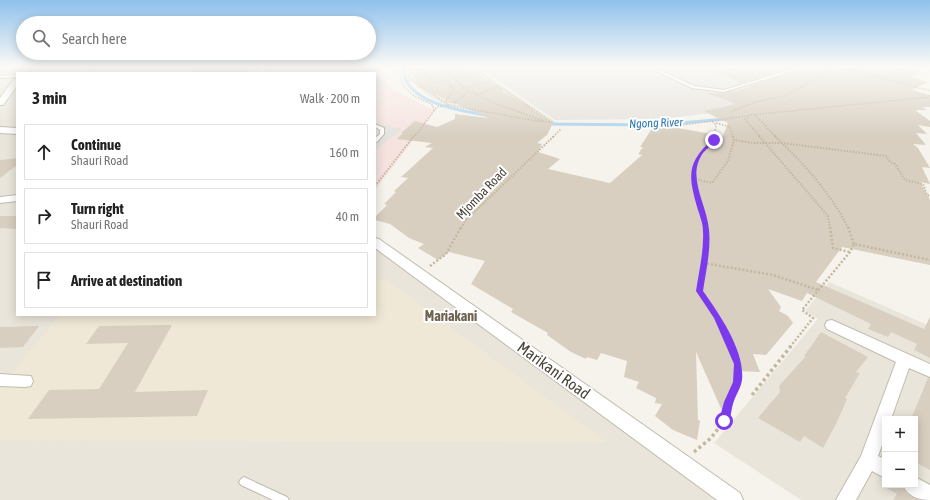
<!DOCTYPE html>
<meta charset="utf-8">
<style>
body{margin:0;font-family:"Asap Condensed",sans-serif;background:#f6f6f6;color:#222}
.controls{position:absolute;right:12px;bottom:12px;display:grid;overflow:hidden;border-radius:0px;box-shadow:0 2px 10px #0003}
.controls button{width:36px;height:36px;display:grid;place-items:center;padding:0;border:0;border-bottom:1px solid #e0e0e0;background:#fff;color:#222;font:20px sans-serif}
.stop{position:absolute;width:12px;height:12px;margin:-9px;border:3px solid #7c3aed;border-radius:50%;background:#fff}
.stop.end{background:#7c3aed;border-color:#fff;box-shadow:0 1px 4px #0008}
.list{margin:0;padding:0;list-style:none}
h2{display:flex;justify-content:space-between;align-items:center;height:52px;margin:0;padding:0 16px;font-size:17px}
h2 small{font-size:13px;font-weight:400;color:#767676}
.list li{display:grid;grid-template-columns:26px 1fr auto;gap:12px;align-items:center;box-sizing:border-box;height:56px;margin:0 8px 8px;padding:0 8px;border:1px solid #e0e0e0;border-radius:0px}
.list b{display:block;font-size:15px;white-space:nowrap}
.list p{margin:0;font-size:13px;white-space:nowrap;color:#767676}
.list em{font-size:13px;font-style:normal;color:#767676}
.icon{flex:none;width:22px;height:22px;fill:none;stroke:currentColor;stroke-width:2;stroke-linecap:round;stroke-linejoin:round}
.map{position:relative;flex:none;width:930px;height:500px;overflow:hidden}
.search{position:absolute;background:#fff;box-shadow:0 2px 10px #0003;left:16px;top:16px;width:360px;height:44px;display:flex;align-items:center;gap:10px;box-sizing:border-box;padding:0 14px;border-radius:22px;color:#767676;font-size:15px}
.panel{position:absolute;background:#fff;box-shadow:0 2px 10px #0003;left:16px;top:72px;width:360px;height:244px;border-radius:0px}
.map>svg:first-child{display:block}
</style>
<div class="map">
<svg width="930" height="500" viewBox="0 0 930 500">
<rect width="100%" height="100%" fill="#f6f3ec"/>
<g fill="#eae5da" fill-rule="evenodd">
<polygon points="0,66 54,66 49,73 17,73 17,315 375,315 375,244 741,500 0,500"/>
<polygon points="407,66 474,66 557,123 537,122 446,105 430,97 408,80 406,75"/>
<path d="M829,282L930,326V500H801L714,443L818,319L805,311ZM885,419H915V485H885Z"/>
</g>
<polygon fill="#e6e2dd" points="477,66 806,66 736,106 720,112 662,119 555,120"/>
<polygon fill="#efe8d6" points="384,278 606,442 0,440 0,387 60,315 375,315 375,281"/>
<g fill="#f6e3e0">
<polygon points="54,66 346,66 367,73 49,73"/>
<polygon points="375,76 384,79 394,90 435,111 375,190"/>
</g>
<polygon fill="#e5e3e0" points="375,123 402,129 375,151"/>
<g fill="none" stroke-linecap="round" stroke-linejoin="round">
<g stroke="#a9d4f2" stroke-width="3">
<path d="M403,66C402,102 457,110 485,115"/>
<polyline points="547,124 658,125 725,119"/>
</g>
</g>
<g fill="#d8cfc1">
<polygon points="472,66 484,79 504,90 501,91 529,106 533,110 553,123 547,135 537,143 542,144 538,152 560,159 548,169 610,183 642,155 638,154 643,147 640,147 655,124 723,136 728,123 704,111 736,104 707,93 724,93 751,87 749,86 796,71 797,66 898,66 921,72 910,77 928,82 912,90 930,95 930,107 922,107 927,110 915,110 930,121 930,127 918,125 927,134 916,133 926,145 913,144 918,148 930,168 922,167 930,184 920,182 930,200 930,265 842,247 816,282 924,329 930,317 930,358 914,350 917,344 891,332 888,337 868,329 871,324 807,293 802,301 768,289 781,307 779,311 788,316 793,323 766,355 753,354 760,372 738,371 723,413 696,352 698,420 700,421 697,440 673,430 655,416 662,404 655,403 656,398 636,388 639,382 624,377 627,361 601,353 597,360 587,357 586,359 571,352 547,335 548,333 511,312 513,309 471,284 485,261 449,252 438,260 418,248 424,244 409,238 390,224 375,220 375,217 387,205 384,204 396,192 394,191 408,178 401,177 433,148 425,147 432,143 397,139 403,133 401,133 415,121 437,127 455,119 455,114 488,118 419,87 410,68"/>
<polygon points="737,66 790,66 790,68 742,83 714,72"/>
<polygon points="17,158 17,165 0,178 0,160"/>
<polygon points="0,216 17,216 17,229 0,228"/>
<polygon points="172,325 135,392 208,390 197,416 28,419 49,390 99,389 128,343 86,344 99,326"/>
<polygon points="39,326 23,347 0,348 0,327"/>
<polygon points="821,332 868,357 856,372 860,373 845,398 847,399 836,424 823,448 804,436 800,442 758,418 780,392 779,386 806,356 804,356"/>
<polygon points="928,378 930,378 930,470 915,462 915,419 911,419"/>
<polygon points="881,485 902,485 906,493 919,500 893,500 897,494"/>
</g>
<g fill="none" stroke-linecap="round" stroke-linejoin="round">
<defs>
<g id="service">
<polygon points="91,66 95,66 84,73 80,73"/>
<polygon points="256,66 262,66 267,68 262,73 258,73 263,68"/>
<polygon points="646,66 651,66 694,86 724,90 792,69 791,66 795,66 796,70 724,92 692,88"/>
<polygon points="193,69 244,69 246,70 244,71 193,71"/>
<polygon points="17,75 17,77 0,78 0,76"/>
<polygon points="375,124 384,128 384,134 377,142 375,142 375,138 380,134 380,130 375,127"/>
<polygon points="244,477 287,497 289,500 273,500 241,485 239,482 241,479"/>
</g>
<g id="minor">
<polygon points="25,66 32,66 27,73 20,73"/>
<polygon points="14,79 17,79 17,86 3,105 0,105 0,98"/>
<polygon points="0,127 17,128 17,134 0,133"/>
<polygon points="17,195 17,201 0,203 0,197"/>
<polygon points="375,238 379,239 740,493 743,500 717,500 375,248"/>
<polygon points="832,320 930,364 930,377 909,368 891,419 885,419 885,437 878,456 885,459 885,478 872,471 856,500 836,500 861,456 896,362 827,329 825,325 827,321"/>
<polygon points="0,374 31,376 33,381 31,386 25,387 0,386"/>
<path d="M915,477L930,485V500C919,500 907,496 903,485H915Z"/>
</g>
</defs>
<use href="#service" stroke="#c2bbae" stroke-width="2"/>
<use href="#minor" stroke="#c2bbae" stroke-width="2"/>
<g stroke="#c4b79f" stroke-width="1.5" stroke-dasharray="1.5 1.5" stroke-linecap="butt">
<path d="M400,66C398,91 413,95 433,105L434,111"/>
<polyline points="410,66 409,78 448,105 437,107 414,137"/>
<polyline points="423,66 424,71 433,83 446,81 452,86 450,87 454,89 445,102"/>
<polyline points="438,66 441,72 456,71"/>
<polyline points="454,66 460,75 480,72"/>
<polyline points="838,66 930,91"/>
<polyline points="449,72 463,88 491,81"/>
<polyline points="463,88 496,104 544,121"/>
<polyline points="477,94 499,86"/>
<polyline points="446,101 455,103 469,91"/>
<polyline points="448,105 537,121 552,122 491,81 473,66"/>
<polyline points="732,111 756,102 785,96 838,66"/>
<polyline points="755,115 776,137"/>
<polyline points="748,117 745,119 760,137"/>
<polyline points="712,121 751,115 930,97"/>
<polyline points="716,123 730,127 733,137"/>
<polyline points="674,126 712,121 716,125 714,137"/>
<polyline points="553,137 561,129"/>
</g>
<g stroke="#c4b79f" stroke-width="2" stroke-dasharray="1.5 1.5" stroke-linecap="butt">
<path d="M733,136L734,140L753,143H782C808,169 832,195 848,228"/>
<polyline points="759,136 828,216 830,228"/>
<polyline points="775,136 782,143 886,156 890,162 895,164 905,180 923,184 927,195 930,196"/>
<polyline points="695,179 712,183 728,161 734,140"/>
<polyline points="375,186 414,136"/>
<polyline points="461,228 465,221 554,136"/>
<polyline points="706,228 696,195 694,166 702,151 714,140 715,136"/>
</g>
<g stroke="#c4b79f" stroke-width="2.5" stroke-dasharray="2 2" stroke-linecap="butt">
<polyline points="705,227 706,252 699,291 717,317 730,347"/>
<polyline points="830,227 833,248 850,252"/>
<polyline points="848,227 854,244"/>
<polyline points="703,263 773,275 818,290"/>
<polyline points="430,266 446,254 461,227"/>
<polyline points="790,347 813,318 802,310 850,252 854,244 930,260"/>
</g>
<g stroke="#c4b79f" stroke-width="3.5" stroke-dasharray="3 3" stroke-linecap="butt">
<polyline points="752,395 791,346"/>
<polyline points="694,452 711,438 724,421 729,402 737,383 738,364 730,346"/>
</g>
<use href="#service" fill="#fff" fill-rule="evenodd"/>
<use href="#minor" fill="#fff" fill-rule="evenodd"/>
</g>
<linearGradient id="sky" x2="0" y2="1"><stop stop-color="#8fc1ec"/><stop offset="0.49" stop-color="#fbfaf6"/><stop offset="1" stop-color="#fbfaf6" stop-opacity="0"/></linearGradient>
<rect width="930" height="136" fill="url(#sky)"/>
<path fill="#7c3aed" d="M713,139L717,140C713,144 707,148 703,153C686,177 707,204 709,230C711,250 706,271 703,291C720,315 745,351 742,380C741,388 735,396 733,404C731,410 731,423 724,425L719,421L724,402L733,382L734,364L714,318L696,291C699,271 704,251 703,231C703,224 700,216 698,210C688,176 686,163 713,139Z"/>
<g text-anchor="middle" stroke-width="4" stroke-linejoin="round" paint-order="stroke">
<g font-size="12" font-style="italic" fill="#2e7ab2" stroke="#fff">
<text transform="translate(656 123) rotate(-2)" y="4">Ngong River</text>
</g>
<g font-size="13" fill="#4b4439" stroke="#fff">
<text transform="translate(481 193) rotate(-46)" y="5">Mjomba Road</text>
</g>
<g font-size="14" font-weight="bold" fill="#6e6250" stroke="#fff">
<text x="451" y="321">Mariakani</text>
</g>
<g font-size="16" fill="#4b4439" stroke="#fff">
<text transform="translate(554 370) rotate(36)" y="6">Marikani Road</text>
</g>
</g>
</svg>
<div class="controls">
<button>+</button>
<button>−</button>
</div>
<div class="stop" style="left:724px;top:421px"></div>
<div class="stop end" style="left:714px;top:140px"></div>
<div class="search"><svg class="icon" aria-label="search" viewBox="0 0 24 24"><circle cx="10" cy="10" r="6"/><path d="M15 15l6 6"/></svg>Search here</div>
<section class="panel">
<h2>3 min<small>Walk · 200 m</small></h2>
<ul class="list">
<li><svg class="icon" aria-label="ahead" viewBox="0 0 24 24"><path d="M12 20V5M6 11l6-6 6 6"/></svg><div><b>Continue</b><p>Shauri Road</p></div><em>160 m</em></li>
<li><svg class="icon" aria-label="right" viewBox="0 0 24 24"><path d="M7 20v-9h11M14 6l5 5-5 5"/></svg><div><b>Turn right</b><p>Shauri Road</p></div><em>40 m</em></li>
<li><svg class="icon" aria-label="arrive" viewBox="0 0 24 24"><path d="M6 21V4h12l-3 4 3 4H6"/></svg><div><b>Arrive at destination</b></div></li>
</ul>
</section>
</div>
